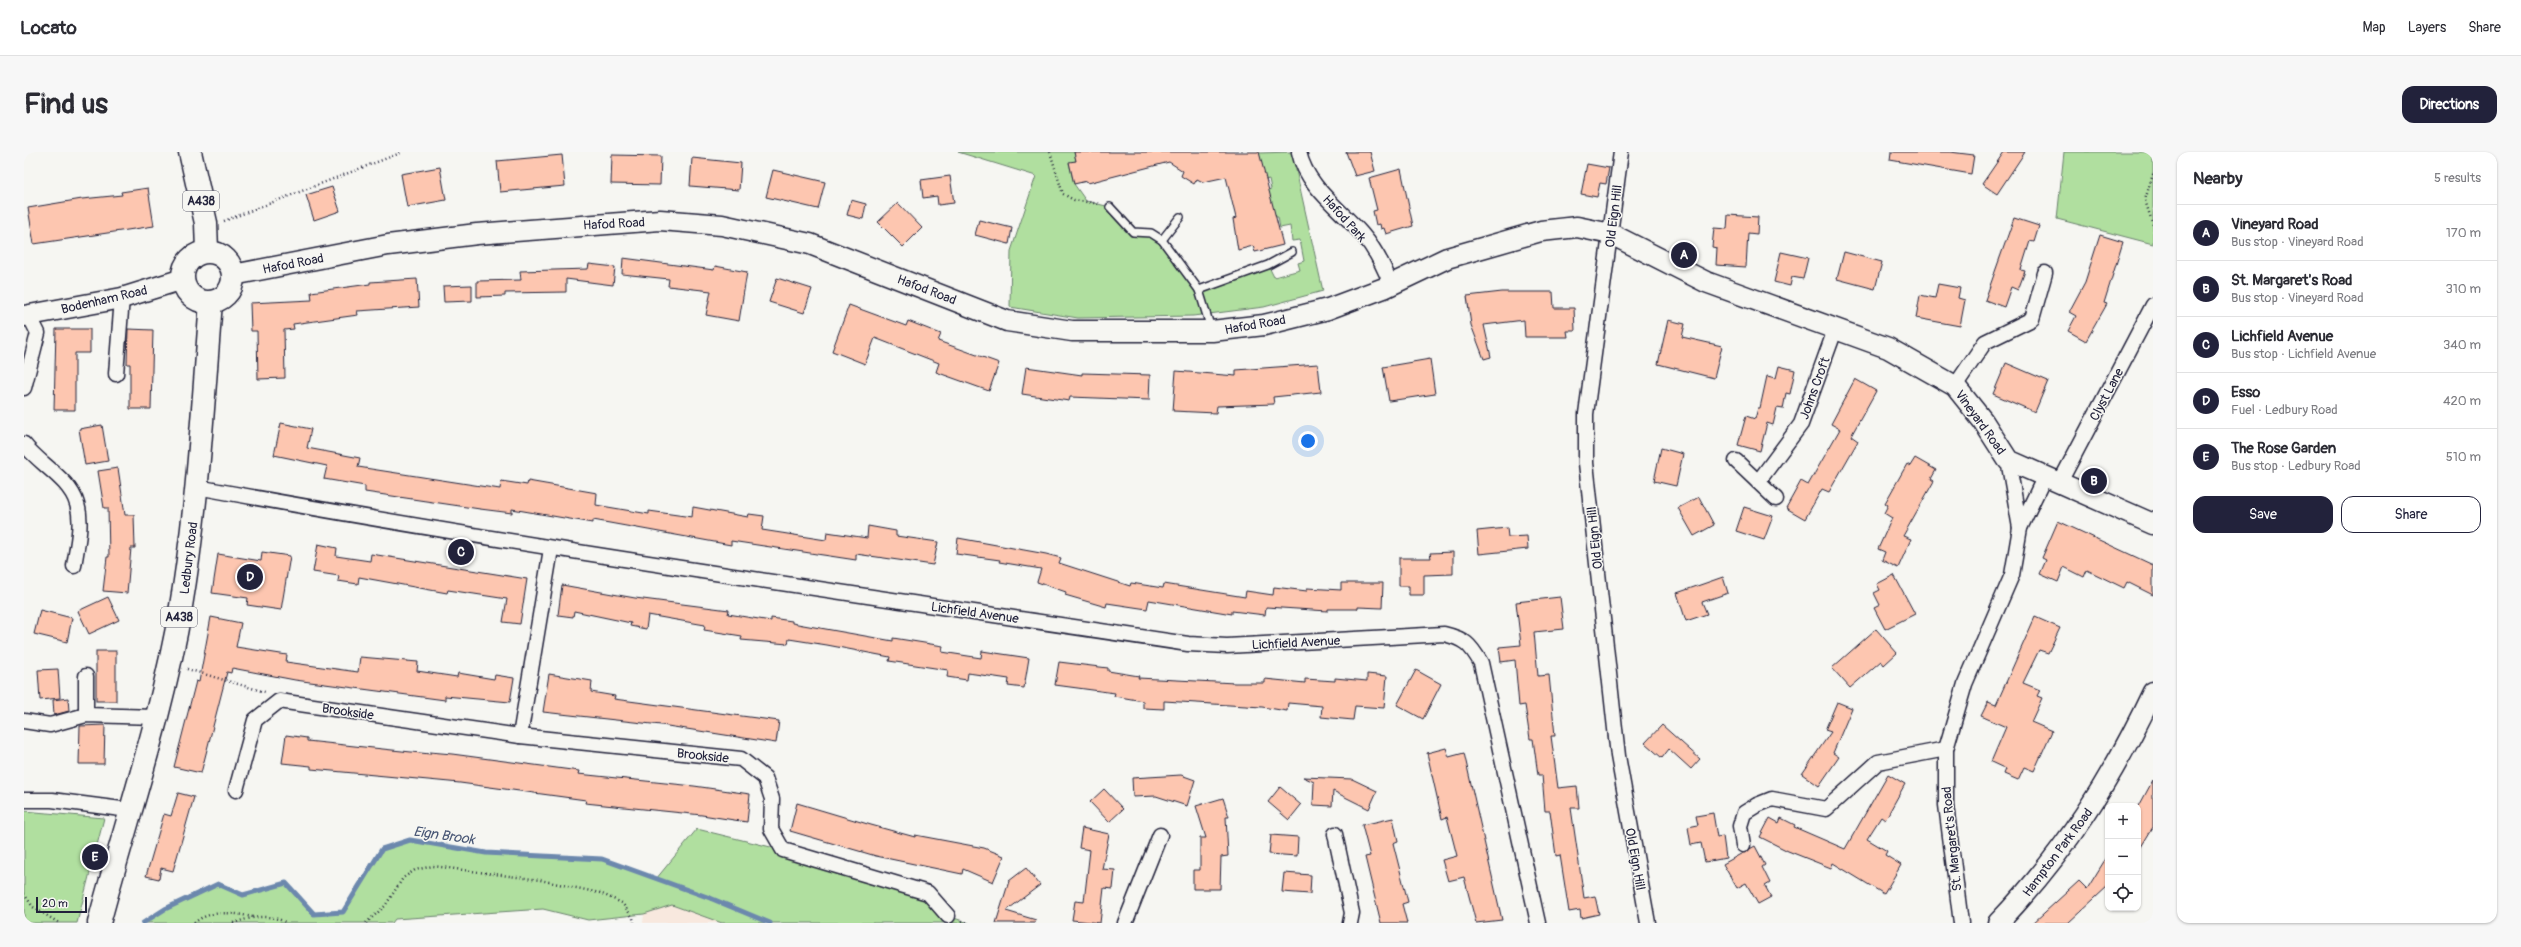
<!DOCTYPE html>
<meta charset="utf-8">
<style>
body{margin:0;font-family:Pangolin,sans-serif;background:#f7f7f7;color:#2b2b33}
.controls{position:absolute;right:12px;bottom:12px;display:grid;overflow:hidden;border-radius:8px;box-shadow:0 1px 3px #0004}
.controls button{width:36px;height:36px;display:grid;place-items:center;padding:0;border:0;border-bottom:1px solid #e1e1e2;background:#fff;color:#2b2b33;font:20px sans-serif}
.scale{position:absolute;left:12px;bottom:10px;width:51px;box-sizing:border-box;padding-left:4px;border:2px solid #22223b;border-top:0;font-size:11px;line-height:14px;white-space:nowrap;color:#22223b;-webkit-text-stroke:3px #f6f6f2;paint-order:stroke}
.you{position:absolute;left:1284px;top:289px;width:14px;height:14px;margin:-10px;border:3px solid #fff;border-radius:50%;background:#1a73e8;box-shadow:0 0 0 6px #1a73e833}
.badge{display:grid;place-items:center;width:26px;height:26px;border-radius:50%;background:#22223b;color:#fff;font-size:13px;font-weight:700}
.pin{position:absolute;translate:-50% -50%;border:2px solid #fff;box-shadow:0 1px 4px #0006}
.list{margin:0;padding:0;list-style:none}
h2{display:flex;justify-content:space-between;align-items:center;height:52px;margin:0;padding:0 16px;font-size:17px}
h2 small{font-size:13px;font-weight:400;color:#7c7c81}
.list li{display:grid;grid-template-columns:26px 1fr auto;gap:12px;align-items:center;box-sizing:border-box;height:56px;padding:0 16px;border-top:1px solid #e1e1e2}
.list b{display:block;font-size:15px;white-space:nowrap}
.list p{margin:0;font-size:13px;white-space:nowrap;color:#7c7c81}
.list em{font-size:13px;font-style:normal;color:#7c7c81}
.actions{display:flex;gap:8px;padding:12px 16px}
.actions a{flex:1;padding:9px 0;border:1px solid #22223b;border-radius:12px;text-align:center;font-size:14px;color:#22223b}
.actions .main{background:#22223b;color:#fff}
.icon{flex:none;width:22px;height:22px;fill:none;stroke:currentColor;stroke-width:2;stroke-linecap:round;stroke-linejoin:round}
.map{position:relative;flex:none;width:2129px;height:771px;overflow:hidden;border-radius:12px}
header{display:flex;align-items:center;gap:24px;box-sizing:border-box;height:56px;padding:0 20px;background:#fff;border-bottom:1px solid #e1e1e2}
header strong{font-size:19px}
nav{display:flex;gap:22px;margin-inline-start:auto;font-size:14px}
.intro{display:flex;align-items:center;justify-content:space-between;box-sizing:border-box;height:96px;padding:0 24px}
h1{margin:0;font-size:28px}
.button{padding:10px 18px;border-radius:12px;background:#22223b;color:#fff;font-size:14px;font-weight:700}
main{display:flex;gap:24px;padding:0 24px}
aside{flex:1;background:#fff;border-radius:12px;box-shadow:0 1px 3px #0004}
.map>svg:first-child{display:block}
</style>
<header>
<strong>Locato</strong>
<nav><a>Map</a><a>Layers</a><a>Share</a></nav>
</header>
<div class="intro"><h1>Find us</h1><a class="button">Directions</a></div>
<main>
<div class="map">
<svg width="2129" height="771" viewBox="0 0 2129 771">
<rect width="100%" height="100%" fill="#f6f6f2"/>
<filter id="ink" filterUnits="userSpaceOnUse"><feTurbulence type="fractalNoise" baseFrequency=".025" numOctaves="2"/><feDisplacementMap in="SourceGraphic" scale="8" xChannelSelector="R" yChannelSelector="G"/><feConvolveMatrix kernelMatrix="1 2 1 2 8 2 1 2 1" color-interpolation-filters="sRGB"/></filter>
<g filter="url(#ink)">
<polygon fill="#f8e8de" points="648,753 698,771 619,771 620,762"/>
<g fill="#b0df9f" stroke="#69806d">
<polygon points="934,0 1050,0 1052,9 1045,11 1050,32 1062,49 1086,55 1109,80 1127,81 1176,138 1244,113 1250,125 1276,118 1274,111 1280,109 1276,88 1268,89 1266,74 1256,76 1254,65 1251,65 1244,38 1247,37 1245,27 1241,28 1235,1 1268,0 1299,139 1240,155 1169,164 1054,166 986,155 987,99 1012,24"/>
<polygon points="2040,0 2129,0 2129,92 2033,67"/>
<polygon points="0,659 80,666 53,771 0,771"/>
<polygon points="673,677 759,698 904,741 924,764 945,771 698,771 648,753 620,762 564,768 519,757 371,767 368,771 119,771 141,757 194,732 219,743 262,731 290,762 319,760 358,697 386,688 462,701 578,707 632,727"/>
</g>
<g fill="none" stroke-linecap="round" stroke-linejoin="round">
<polyline stroke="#6c88ad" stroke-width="5" points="119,771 141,757 194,732 219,743 262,731 290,762 319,760 358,697 386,688 462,701 578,707 686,746 746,771"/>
</g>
<g fill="#fdc6b0" stroke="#22223b">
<polygon points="1050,0 1235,0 1259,93 1231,100 1229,94 1214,98 1209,67 1212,66 1202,25 1179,30 1173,27 1170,32 1157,24 1159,19 1145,10 1064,31 1063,29 1050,32 1045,10 1052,9"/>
<polygon points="1322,0 1346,0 1351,19 1331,24"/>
<polygon points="1867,0 1926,0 1950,3 1947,22 1866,8"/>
<polygon points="1980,0 2001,0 1973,42 1958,32"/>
<polygon points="538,3 541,34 476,40 473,9"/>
<polygon points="588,3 637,4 636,33 587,32"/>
<polygon points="668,6 717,11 715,38 666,34"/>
<polygon points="1563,12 1585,16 1582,32 1576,31 1573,45 1557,42"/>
<polygon points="416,15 422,48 383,55 377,22"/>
<polygon points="1377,17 1389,74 1362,82 1360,76 1357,77 1356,72 1352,73 1349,59 1353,58 1345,26"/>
<polygon points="749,18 801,30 794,57 742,45"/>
<polygon points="926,24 930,51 914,53 913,44 899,46 897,28"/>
<polygon points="308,35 316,59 290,68 282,43"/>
<polygon points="124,36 130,74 10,92 4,56 58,47 98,43 97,40"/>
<polygon points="827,48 842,52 839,67 823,63"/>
<polygon points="874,51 898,76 879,95 854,70"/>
<polygon points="1704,63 1734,65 1733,82 1724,81 1722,115 1692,113 1693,96 1688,95 1690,76 1703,77"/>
<polygon points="1990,66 2015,74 2010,90 2006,89 1997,118 2001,119 1994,138 1987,135 1980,155 1961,148"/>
<polygon points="955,68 988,76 985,92 951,83"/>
<polygon points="2076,83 2099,90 2080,151 2083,152 2062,189 2044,179 2052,164 2045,160 2061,130"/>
<polygon points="1757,100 1784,106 1779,127 1768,125 1766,134 1750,130"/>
<polygon points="1820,100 1858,110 1851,137 1813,127"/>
<polygon points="599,106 690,118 691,114 723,120 715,169 682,163 687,139 644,134 645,127 598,122"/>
<polygon points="565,112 591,115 589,133 542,127 542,140 481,141 481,144 453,145 453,129 497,128 496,119 564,117"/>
<polygon points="753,126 788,137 780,161 745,150"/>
<polygon points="393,127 395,155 333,159 334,163 269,172 270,177 260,178 261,226 234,227 233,179 227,179 226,151 288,148 287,140 346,132 346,130"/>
<polygon points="1914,132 1936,136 1934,146 1941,148 1936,174 1892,166 1896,143 1911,146"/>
<polygon points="448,133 448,149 420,150 419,134"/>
<polygon points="1478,140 1529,140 1530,156 1550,156 1551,179 1543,179 1544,185 1501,185 1500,168 1460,173 1467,205 1460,207 1447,173 1443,144"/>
<polygon points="825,153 882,174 884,169 917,182 914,189 975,211 965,239 912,220 915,211 851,186 841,212 808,199"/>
<polygon points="1644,168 1661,172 1658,185 1698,194 1690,226 1634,212"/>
<polygon points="32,177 66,177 66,201 51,201 51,258 30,258"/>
<polygon points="104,177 129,178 127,257 106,257 106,212 103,212"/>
<polygon points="1406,207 1411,242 1365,249 1359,215"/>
<polygon points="1982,211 2024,229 2011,260 1969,242"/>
<polygon points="1294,212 1297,240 1249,245 1250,252 1193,254 1192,261 1149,259 1152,219 1212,224 1212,218"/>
<polygon points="1755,214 1771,218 1766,242 1762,241 1759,257 1753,256 1749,273 1743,271 1736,299 1714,293 1722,264 1731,267 1734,256 1736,256 1743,224 1752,226"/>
<polygon points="1002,215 1058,223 1058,221 1126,223 1125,248 1046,245 1045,249 998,242"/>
<polygon points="1831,227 1852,239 1827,284 1834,289 1805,340 1798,337 1781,367 1762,356 1777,329 1784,333 1816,277 1807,272"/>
<polygon points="257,271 287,277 283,296 336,306 334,315 476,337 477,329 503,333 504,329 573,341 572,353 625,362 625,359 668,365 669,355 724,365 725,362 740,364 738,378 802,388 803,380 843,386 844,374 872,379 872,384 914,390 909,413 832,402 832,408 707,389 707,393 569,368 569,371 488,357 488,361 456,357 341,340 341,334 300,327 303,314 250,303"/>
<polygon points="78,273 84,309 61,313 55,277"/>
<polygon points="1637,296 1659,302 1652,334 1630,329"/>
<polygon points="1891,306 1912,318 1907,327 1910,329 1879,384 1887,387 1874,416 1858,408 1861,400 1854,397 1868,366 1860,361 1864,353 1861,351 1883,312 1886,314"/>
<polygon points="94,316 101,363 110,363 111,396 107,396 103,441 79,439 83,405 85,405 84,356 80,356 74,319"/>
<polygon points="1675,345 1690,373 1670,384 1654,356"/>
<polygon points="1720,355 1749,364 1740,388 1712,379"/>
<polygon points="2034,369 2129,413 2129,443 2103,430 2100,436 2063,418 2060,425 2040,415 2034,430 2016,422 2022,408 2018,406"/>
<polygon points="1483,376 1484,385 1503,384 1504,397 1455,402 1453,379"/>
<polygon points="934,386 1022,402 1037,406 1035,411 1106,434 1107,431 1139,436 1140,432 1221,445 1222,439 1249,443 1250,435 1283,439 1283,436 1317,438 1317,431 1359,431 1358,456 1334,455 1334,457 1304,457 1304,459 1242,455 1241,463 1208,459 1208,462 1125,448 1123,457 1083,451 1082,455 1041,443 1042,440 1013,430 1017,417 975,410 976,408 932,402"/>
<polygon points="294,392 313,396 312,404 346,409 347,402 503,427 496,472 479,470 483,447 424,438 423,441 335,425 334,432 314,429 315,424 289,420"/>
<polygon points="238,400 266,404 257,458 223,453 224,446 188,441 194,402 237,409"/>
<polygon points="1429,400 1429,422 1400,423 1400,443 1385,443 1385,434 1375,434 1375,406 1407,406 1406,401"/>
<polygon points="1870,423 1891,462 1861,477 1850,456 1856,453 1850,441 1856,438 1853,432"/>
<polygon points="1699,425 1704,441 1678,450 1683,462 1662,469 1653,441"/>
<polygon points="538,433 611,446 705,458 704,462 747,469 747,466 768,469 768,471 869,489 869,486 919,494 918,500 957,506 958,499 1005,506 1000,536 984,534 985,527 944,521 943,528 923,525 924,518 865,509 866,505 803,493 765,487 764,492 717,488 718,484 680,478 681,473 624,463 622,477 606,474 607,471 550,459 549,465 534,463"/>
<polygon points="84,445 95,468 65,482 54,459"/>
<polygon points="1536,445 1540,477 1510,480 1514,524 1525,523 1531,584 1527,584 1534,636 1553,634 1555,656 1547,656 1560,746 1571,744 1575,762 1557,766 1556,758 1545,760 1536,703 1532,704 1526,659 1521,659 1518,623 1514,623 1509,587 1506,587 1501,553 1495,554 1491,508 1477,510 1475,495 1497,493 1492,450"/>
<polygon points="16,458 48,466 43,490 10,482"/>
<polygon points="187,465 217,471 212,495 263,503 262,510 334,520 336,505 394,510 393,519 433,525 434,521 470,527 471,523 490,526 486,550 421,544 421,548 271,528 208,516 207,521 203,520 177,621 150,615 172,529 175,530"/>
<polygon points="2011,465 2036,476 2024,501 2015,498 1999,531 2016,538 2013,544 2018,546 2007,570 2028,579 2010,619 2000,615 1994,628 1980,622 1982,617 1967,610 1982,575 1957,564 1964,550 1972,553"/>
<polygon points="1852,477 1873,501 1860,513 1857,509 1826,536 1808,516"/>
<rect x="72" y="499" width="20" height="50"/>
<polygon points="1035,510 1084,516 1084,519 1115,524 1114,526 1211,531 1241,531 1241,527 1281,531 1281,527 1311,529 1311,526 1343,529 1343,522 1363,524 1360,556 1331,554 1329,568 1297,565 1298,554 1264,551 1263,559 1238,555 1140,549 1140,557 1119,556 1119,549 1090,544 1091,541 1031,533"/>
<polygon points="34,517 36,546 16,548 14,518"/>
<polygon points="1392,518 1417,532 1399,567 1373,553"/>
<polygon points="525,522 568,529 567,540 591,544 590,547 755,569 752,591 637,573 519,560"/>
<polygon points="44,546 45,559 30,563 29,548"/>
<polygon points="1813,550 1828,556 1809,601 1815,605 1795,634 1778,622 1807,580 1801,578"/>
<polygon points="81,573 80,612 55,612 56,574"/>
<polygon points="1638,573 1676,607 1667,617 1645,597 1638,606 1621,591"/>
<polygon points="262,583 283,586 283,589 406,602 406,600 428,602 555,619 554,622 670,634 726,642 723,670 678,663 561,651 562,648 436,631 287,617 287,614 258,611"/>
<polygon points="1422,596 1425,605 1440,601 1478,768 1452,771 1440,725 1424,729 1418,708 1433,704 1423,665 1418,667 1403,601"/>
<polygon points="1864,622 1881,632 1861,668 1857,665 1843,687 1863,699 1861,703 1877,713 1860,742 1809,711 1807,716 1764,699 1736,685 1746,666 1755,671 1757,666 1771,673 1770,675 1821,697"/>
<polygon points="1157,623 1171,628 1163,654 1132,644 1109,645 1108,626"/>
<polygon points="1279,625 1328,627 1353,639 1345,657 1309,639 1308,654 1289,653 1290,630"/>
<polygon points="2129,628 2129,675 2114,700 2114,656"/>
<polygon points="1256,635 1277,653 1265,668 1244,650"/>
<polygon points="1080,637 1099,657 1085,670 1066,650"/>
<polygon points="154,641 170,645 149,719 137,716 135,727 122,724 140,662 147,664"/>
<polygon points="1199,646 1205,665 1202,665 1204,704 1197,705 1196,737 1169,737 1169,718 1176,718 1176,686 1182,686 1172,654"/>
<polygon points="773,651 847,673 891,685 891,683 960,696 980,704 969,730 939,717 938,722 852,704 766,679"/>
<polygon points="1689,661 1693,685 1699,684 1702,706 1681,710 1677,691 1667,693 1664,675 1674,673 1672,664"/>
<polygon points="1369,666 1374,689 1369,691 1384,750 1378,752 1383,771 1357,771 1341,705 1346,704 1338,673"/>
<polygon points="1058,676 1085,682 1078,717 1091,718 1089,737 1080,736 1076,771 1048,768 1051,749 1060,750 1066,698 1055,696"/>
<polygon points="1247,683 1274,685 1273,704 1245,702"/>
<polygon points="1731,694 1741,713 1738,715 1746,731 1741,734 1747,745 1734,752 1722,731 1713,736 1699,712"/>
<polygon points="2084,703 2084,734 2044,771 2009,771 2055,729 2063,737"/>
<polygon points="1002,716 1016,733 982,759 1012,768 1011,771 972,771 985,729"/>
<polygon points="1260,721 1287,723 1286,742 1258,740"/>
</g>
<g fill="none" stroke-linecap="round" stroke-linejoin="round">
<defs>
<g id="lane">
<polyline points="1086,55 1109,80 1127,81 1138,88 1175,138 1187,177"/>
<polyline points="1138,88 1156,65"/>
<polyline points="1175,138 1244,113 1268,100"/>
</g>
<g id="street">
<path d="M1275,0C1282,34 1316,57 1338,82C1351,97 1360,114 1367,133"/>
<polyline points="1597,0 1562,262 1562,311 1594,604 1624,771"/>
<polyline points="92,222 98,146"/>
<polyline points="1931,234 1961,190 2008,167 2021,121"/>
<polyline points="0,236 14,181 5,163"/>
<path d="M0,292C15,312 46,327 53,352C59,371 53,394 50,414"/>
<polyline points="1984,308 1996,376"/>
<polyline points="1712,309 1752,347"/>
<polyline points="1734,330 1777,272 1811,178"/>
<polyline points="2035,332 2129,153"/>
<path d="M173,335C502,396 833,442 1164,492L1203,494L1420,482C1441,487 1446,492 1457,511L1514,771"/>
<polyline points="527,397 496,584 717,607 741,626 748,647 747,677 759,698 904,741 924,764"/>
<polyline points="62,563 62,524"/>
<polyline points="0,569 26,573 62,563 132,565"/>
<polyline points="212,638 231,568 255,549 496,584"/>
<polyline points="0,648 28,648 105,658"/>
<polyline points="1311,682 1328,761 1326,771"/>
<polyline points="1719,693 1716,674 1720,661 1733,653 1748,647 1802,657 1854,610 1922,597"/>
<polyline points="1101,771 1136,683"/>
<polyline points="1937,771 1922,653 1922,597 1941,532 1988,423 1996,376 2020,326"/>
</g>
<g id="secondary">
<polyline points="209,123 364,93 453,82 636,68 698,73 786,92 983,169 1048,179 1188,179 1240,173 1304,157 1360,136 1423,106 1517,79 1553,75 1587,82 1682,130 1864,196 1931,234 1959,269 1984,308 2129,372"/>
<polyline points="0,164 98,146 159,127"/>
<path d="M1974,771C2041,701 2088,627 2129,540"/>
</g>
<g id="highway">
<polyline points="166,0 182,71 183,99"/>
<circle cx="184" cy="125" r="25"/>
<path d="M75,771C103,666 139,561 157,454C174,354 179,251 187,150"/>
</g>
</defs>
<use href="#lane" stroke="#22223b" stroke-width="10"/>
<use href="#street" stroke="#22223b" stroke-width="17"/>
<use href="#secondary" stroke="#22223b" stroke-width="23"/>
<use href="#highway" stroke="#22223b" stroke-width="25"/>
<g stroke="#22223b" stroke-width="2.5" stroke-dasharray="1 3" stroke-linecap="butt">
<polyline points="1026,0 1039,42 1050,48 1076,52"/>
<polyline points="2129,22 2121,48 2129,73"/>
<polyline points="200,69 379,0"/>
<polyline points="163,517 241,540"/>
<polyline points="0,742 9,755 35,771"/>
<polyline points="938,769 945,771"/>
<path d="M170,771C186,757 210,761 229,765"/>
<path d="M209,771C228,765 245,761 263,771"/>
<polyline points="342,771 361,754 379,726 391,718 409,714 516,728 576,741 598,751 609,766 610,771"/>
</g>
<use href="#lane" stroke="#f6f6f2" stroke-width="7"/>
<use href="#street" stroke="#f6f6f2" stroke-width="14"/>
<use href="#secondary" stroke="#f6f6f2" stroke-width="20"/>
<use href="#highway" stroke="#f6f6f2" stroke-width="22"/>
</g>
</g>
<g text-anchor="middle" stroke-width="3" stroke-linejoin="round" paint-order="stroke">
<g fill="#f6f6f2" stroke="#626272" stroke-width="1">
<rect x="159" y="39" width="36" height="20" rx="3"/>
<rect x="137" y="455" width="36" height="20" rx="3"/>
</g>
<g font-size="12" font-weight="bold" fill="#22223b">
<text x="177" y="53">A438</text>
<text x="155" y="469">A438</text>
</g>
<g font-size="13" fill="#22223b" stroke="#f6f6f2">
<text transform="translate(1589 64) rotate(-83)" y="5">Old Eign Hill</text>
<text transform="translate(1321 66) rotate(48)" y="5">Hafod Park</text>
<text transform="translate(590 71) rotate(-3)" y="5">Hafod Road</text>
<text transform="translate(269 111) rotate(-11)" y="5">Hafod Road</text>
<text transform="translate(903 137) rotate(21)" y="5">Hafod Road</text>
<text transform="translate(80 147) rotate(-13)" y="5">Bodenham Road</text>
<text transform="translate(1231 172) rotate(-10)" y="5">Hafod Road</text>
<text transform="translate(1790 236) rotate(-70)" y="5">Johns Croft</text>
<text transform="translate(2082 242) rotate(-62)" y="5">Clyst Lane</text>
<text transform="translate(1957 270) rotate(54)" y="5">Vineyard Road</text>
<text transform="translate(1570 386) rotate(-96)" y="5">Old Eign Hill</text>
<text transform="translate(164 406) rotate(-83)" y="5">Ledbury Road</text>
<text transform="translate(951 460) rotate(8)" y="5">Lichfield Avenue</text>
<text transform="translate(1272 490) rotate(-3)" y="5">Lichfield Avenue</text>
<text transform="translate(324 559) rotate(8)" y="5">Brookside</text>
<text transform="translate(679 603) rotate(6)" y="5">Brookside</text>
<text transform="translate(1927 687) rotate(-96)" y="5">St. Margaret's Road</text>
<text transform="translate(2033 700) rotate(-53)" y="5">Hampton Park Road</text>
<text transform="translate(1612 707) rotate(80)" y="5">Old Eign Hill</text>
</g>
<g font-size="14" font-style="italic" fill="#475574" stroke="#f6f6f2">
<text transform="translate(420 683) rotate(8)" y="5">Eign Brook</text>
</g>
</g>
</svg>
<div class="controls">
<button>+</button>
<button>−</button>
<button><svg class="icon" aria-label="locate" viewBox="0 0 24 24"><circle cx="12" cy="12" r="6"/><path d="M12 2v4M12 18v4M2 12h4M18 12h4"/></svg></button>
</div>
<div class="scale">20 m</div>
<div class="you"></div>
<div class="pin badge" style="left:1660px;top:103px">A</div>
<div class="pin badge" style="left:2070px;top:329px">B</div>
<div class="pin badge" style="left:437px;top:400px">C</div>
<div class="pin badge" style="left:226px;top:425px">D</div>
<div class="pin badge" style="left:71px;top:705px">E</div>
</div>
<aside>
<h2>Nearby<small>5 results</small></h2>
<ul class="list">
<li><span class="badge">A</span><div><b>Vineyard Road</b><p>Bus stop · Vineyard Road</p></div><em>170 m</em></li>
<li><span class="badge">B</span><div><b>St. Margaret's Road</b><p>Bus stop · Vineyard Road</p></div><em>310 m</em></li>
<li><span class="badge">C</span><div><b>Lichfield Avenue</b><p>Bus stop · Lichfield Avenue</p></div><em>340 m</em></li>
<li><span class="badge">D</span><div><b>Esso</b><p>Fuel · Ledbury Road</p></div><em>420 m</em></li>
<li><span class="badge">E</span><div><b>The Rose Garden</b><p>Bus stop · Ledbury Road</p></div><em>510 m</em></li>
</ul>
<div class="actions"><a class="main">Save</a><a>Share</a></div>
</aside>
</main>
